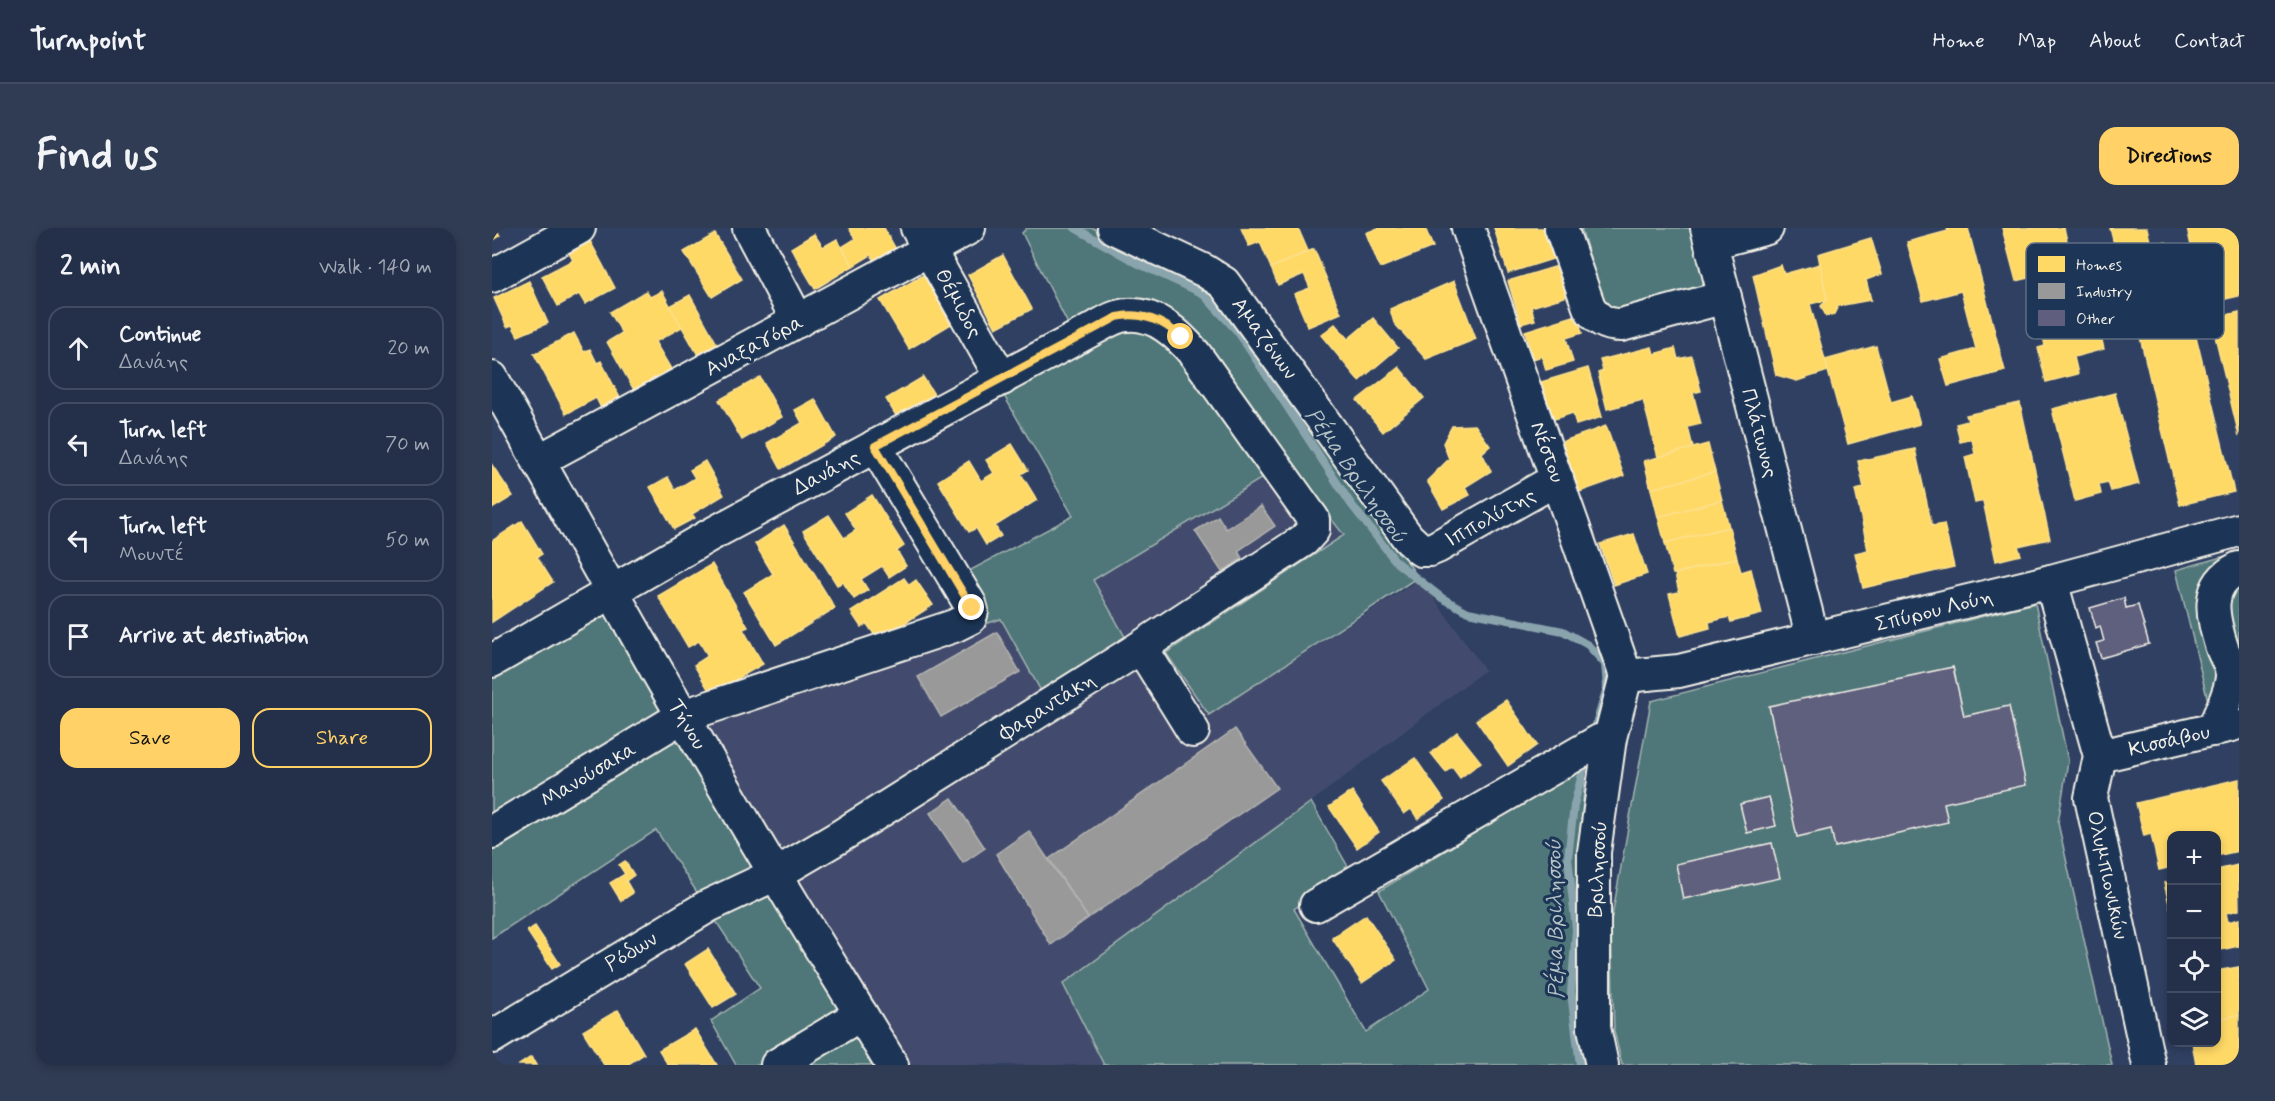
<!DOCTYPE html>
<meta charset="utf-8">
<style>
body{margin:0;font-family:Mynerve,sans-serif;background:#303c54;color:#f1f3f6}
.controls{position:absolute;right:18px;bottom:18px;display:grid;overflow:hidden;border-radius:12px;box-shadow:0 3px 9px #0003}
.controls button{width:54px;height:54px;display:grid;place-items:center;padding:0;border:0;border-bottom:2px solid #414b62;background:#24304a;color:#f1f3f6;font:30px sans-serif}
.stop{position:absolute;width:18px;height:18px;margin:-14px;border:4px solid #ffd166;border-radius:50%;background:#fff}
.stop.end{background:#ffd166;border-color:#fff;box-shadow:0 2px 6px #0008}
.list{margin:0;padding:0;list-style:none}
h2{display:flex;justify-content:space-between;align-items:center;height:78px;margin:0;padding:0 24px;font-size:26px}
h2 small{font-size:20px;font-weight:400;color:#a3a9b5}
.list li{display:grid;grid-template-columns:39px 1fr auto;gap:18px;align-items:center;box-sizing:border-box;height:84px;margin:0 12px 12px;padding:0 12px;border:2px solid #414b62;border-radius:18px}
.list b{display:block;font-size:22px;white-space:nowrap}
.list p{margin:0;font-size:20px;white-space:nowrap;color:#a3a9b5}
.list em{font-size:20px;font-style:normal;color:#a3a9b5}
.actions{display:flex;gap:12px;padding:18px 24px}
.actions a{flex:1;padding:14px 0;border:2px solid #ffd166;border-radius:18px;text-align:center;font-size:21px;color:#ffd166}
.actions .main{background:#ffd166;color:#111}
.icon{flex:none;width:33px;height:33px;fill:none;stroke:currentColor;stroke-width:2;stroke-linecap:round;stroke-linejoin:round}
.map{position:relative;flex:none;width:1747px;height:837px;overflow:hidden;border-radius:18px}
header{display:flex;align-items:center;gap:36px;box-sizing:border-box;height:84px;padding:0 30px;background:#24304a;border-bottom:2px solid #414b62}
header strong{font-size:28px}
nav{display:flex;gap:33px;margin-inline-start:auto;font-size:21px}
.intro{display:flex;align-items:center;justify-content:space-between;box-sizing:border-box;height:144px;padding:0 36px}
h1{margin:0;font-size:42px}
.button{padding:15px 27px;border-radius:18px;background:#ffd166;color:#111;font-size:21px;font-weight:700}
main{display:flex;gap:36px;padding:0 36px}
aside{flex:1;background:#24304a;border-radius:18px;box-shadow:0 3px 9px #0003}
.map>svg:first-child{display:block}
</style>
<header>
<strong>Turnpoint</strong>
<nav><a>Home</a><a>Map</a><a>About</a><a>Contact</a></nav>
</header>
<div class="intro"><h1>Find us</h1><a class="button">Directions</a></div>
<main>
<aside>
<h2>2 min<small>Walk · 140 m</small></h2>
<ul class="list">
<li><svg class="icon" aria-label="ahead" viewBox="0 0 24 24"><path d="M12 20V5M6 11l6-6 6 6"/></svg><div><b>Continue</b><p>Δανάης</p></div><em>20 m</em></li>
<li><svg class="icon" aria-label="left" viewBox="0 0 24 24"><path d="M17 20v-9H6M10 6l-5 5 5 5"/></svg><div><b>Turn left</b><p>Δανάης</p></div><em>70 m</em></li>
<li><svg class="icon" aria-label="left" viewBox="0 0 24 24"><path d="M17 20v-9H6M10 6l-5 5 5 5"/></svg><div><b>Turn left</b><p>Μουντέ</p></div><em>50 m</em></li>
<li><svg class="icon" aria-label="arrive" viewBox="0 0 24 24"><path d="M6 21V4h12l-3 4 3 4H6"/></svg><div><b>Arrive at destination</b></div></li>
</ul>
<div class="actions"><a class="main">Save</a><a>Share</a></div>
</aside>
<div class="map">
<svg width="1747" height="837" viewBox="0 0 1747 837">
<rect width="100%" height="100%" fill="#304062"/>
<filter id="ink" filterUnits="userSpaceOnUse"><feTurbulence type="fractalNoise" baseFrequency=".0167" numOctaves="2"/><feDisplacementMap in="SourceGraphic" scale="12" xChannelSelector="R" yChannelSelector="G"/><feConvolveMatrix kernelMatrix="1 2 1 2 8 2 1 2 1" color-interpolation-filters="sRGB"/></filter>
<g filter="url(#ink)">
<polygon fill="#424c6d" points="795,234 853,307 675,425 717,486 928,351 993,442 819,574 572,756 612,837 414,837 204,493 508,391 554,471 601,353"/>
<g fill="#507679" stroke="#a2b4b0" stroke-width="1.5">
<polygon points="535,0 601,0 726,66 926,349 717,487 674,425 852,307 795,235 601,352 641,423 554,472 509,391 493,396 486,366 475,344 581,288 510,164 589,122 530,5"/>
<polygon points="1089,0 1199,0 1217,64 1116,90"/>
<polygon points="1747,324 1747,465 1716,473 1684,342"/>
<polygon points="116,374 387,837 244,837 219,793 268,760 164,602 0,710 0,448"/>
<polygon points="1543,375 1576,533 1566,595 1620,837 1130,837 1122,803 1119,694 1159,473"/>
<polygon points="1094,537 1085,647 1096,663 1094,698 1084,769 1090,791 1096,837 612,837 571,756 819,574 858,642 802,681 874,804 937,761 887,663"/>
</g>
<g fill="#ffd966" stroke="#fce08d" stroke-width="1.5">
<polygon points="0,0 4,0 8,8 0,13"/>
<polygon points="357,0 392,0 406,25 385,37 379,27 361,38 350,19 363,11"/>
<polygon points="749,0 806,0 816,23 779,40 768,14 757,18"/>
<polygon points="886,0 933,0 941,19 888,40 874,5"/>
<polygon points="1002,0 1059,0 1067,29 1016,45"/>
<polygon points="1455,0 1476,0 1513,143 1456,158 1448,131 1484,121 1469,63 1431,73 1415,14 1456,3"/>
<polygon points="1510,0 1572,0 1578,26 1587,24 1595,54 1558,63 1554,46 1524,53"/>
<polygon points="1618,0 1655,0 1659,18 1674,14 1685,60 1636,72"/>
<polygon points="1695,0 1747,0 1747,68 1712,76"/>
<polygon points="223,6 250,51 220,69 192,24"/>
<polygon points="322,6 331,19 345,11 361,38 323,61 299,20"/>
<polygon points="96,9 123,60 93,76 87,66 66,78 50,48 81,32 74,20"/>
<polygon points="1379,10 1390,46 1374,52 1379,72 1346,78 1342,86 1334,88 1329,78 1335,72 1326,26"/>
<polygon points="822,21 849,85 816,99 802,66 818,60 812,46 786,57 779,40"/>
<polygon points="511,27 540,81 504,100 476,47"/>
<polygon points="1328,36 1335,72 1318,76 1336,143 1305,153 1284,147 1261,47 1289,37 1292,46"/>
<polygon points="1069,37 1079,67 1039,79 1043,92 1029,96 1016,53"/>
<polygon points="433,46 461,95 417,121 388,72"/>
<polygon points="37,53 56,95 26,108 20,97 15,99 2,70"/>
<polygon points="962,53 984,111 934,131 902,95 898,81"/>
<polygon points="154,63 158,69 170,63 190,99 163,114 179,141 142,162 115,114 130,105 118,84"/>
<polygon points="1592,66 1597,85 1603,83 1612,121 1582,129 1586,146 1554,154 1546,120 1553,118 1549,97 1573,91 1569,72"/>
<polygon points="198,67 225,116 206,127 178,78"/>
<polygon points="1747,84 1747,208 1719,91"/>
<polygon points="1085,87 1090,105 1074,110 1081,134 1054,142 1050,128 1041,131 1033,103"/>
<polygon points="881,90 906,120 867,153 829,107 843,96 856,111"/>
<polygon points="1701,96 1742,264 1688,277 1648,109"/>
<polygon points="82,105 92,124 98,121 105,135 109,133 128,170 109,180 104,170 74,186 42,126"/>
<polygon points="1384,118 1399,174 1420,168 1428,196 1356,216 1333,132"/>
<polygon points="1160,119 1162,126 1183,120 1186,131 1200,128 1209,163 1201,165 1209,196 1196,199 1201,220 1166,229 1151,172 1115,181 1106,145 1111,143 1108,132"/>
<polygon points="907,139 932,170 891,204 865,172"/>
<polygon points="1096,140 1110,189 1084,197 1081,185 1059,192 1049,154"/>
<polygon points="268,149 290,189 250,212 227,172"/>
<polygon points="431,149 443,168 406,191 394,171"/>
<polygon points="1623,165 1647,256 1619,263 1616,254 1607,256 1609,266 1583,273 1560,181"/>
<polygon points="323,171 344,209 289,241 275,215 310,195 303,182"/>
<polygon points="1528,175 1558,311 1526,318 1529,327 1504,333 1491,273 1483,275 1473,229 1483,226 1480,211 1468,214 1464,196 1476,193 1474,187"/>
<polygon points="983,197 998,218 990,225 999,243 973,259 978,267 951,281 935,253 957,231 951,215 960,198"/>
<polygon points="1114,198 1132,248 1087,264 1069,214"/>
<polygon points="520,216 536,242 529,246 545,272 503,298 509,308 494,317 484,300 477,304 446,253 477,233 489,253 502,245 494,232"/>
<polygon points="1216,216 1223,244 1159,261 1152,233"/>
<polygon points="1423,221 1440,298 1452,296 1462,339 1371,360 1363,325 1376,322 1363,262 1372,260 1366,233"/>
<polygon points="213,233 232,267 200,286 203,290 182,301 158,259 176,249 183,262 203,250 198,242"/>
<polygon points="0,237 21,268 0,281"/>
<polygon points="1223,244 1230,272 1166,289 1159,261"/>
<polygon points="380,267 412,318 405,323 414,338 397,349 390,338 369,351 376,362 362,371 351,354 345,357 311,303 337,287 352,310 364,302 353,285"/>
<polygon points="1230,272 1237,299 1173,315 1166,289"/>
<polygon points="30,293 50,326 45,329 61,354 0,394 0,313"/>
<polygon points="292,297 343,380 284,417 252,364 281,346 263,316"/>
<polygon points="1237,299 1245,330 1181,346 1173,315"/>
<polygon points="1142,306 1155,346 1122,357 1108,316"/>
<polygon points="1245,330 1249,344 1259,341 1270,386 1239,394 1237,389 1217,394 1218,400 1188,408 1177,366 1187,364 1183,346"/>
<polygon points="220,336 256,399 251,401 271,436 219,466 202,437 216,428 207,413 196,419 166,368"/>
<polygon points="412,350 417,357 424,352 441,377 386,412 375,396 369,399 359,384"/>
<polygon points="1014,472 1045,517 1016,538 984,492"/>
<polygon points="965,504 989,534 968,550 960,539 954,544 939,525"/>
<polygon points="923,530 952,572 926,591 919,581 912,586 889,553"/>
<polygon points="1747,551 1747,623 1728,627 1723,604 1710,608 1680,608 1680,639 1667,642 1659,606 1652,608 1644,575"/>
<polygon points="860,563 887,604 865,620 837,579"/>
<polygon points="133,633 142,647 134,653 141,665 129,673 118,655 133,646 127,637"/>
<polygon points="1746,637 1747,682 1734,685 1736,694 1747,691 1747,718 1724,723 1724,642"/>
<polygon points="1680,653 1680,688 1672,655"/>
<polygon points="874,687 904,732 870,755 840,710"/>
<polygon points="43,698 68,736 60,741 35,703"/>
<polygon points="216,721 244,766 221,780 193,736"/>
<polygon points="1747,739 1747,787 1724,791 1724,743"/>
<polygon points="126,782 152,826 135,837 112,837 91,803"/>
<polygon points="1747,787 1747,837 1704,837 1700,814 1724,814 1724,791"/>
<polygon points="203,801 225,837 176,837 167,822"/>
<polygon points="39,829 44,837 27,837"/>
</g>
<g fill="#999" stroke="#b4b3b1" stroke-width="1.5">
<polygon points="769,278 783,298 746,323 750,330 730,344 703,303 726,288 734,301"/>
<polygon points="505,404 528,444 449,489 426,449"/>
<polygon points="743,501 785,560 596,690 557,631"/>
<polygon points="460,570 493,620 471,635 438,585"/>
<polygon points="537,603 596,690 559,717 504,626"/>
</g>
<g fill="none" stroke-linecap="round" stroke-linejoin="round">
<g stroke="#8aa4ae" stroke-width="8">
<polyline points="583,0 645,35 710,65 746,104 859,276 905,335 950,370 976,384 1071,403 1096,417 1113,436 1115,459 1101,507"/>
<polyline points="1088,837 1079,765 1084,701 1076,630 1082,577 1094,531"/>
</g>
</g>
<g fill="#5f5e7e" stroke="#f4f1e8" stroke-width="1.5">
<polygon points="1632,370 1634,380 1646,377 1657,416 1609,430 1604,415 1612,413 1608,398 1604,400 1598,380"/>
<polygon points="1461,439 1472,488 1517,478 1534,557 1452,575 1456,594 1343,619 1339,601 1305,609 1277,478"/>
<polygon points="1277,569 1284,598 1255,605 1248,576"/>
<polygon points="1280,615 1288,650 1191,671 1184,636"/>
</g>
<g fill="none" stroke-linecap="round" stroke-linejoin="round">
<defs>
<g id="street">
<polyline points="257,0 306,93"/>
<polyline points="425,0 510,151"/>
<polyline points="622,0 713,43 732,55 916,310 929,322 938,322 945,319 1065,251"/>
<polyline points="976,0 1134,448"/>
<path d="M1069,0L1097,79C1105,92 1114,97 1129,97L1233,69"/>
<polyline points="1215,0 1321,411"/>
<polyline points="1219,15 1275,0"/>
<polyline points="0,48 87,0"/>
<path d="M0,150C93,316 186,483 284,647C322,711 362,774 400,837"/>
<polyline points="46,233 477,0"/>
<polyline points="1559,353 1608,528 1599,570 1657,837"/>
<polyline points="649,419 701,503"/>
<path d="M0,433L218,307L605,99C614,94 625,87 636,87C664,85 686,106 703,126L821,291V302L812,312L649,419L347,609L284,646L216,678L0,809"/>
<polyline points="1134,448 1187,443 1559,353 1747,302"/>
<path d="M1721,502C1727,487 1741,461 1740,445C1739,437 1733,428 1730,420C1720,388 1712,357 1747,340"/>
<polyline points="1608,528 1740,497"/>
<polyline points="0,604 191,488 462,398 478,390 480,383 478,376 383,218"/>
<polyline points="824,677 1107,513 1118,510"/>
<polyline points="285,837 369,786"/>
<polyline points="1110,837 1102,800 1102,624 1118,510 1134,448"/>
</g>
</defs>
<use href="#street" stroke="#f4f1e8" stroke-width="36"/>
<use href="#street" stroke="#1d3557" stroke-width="32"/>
</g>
</g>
<g fill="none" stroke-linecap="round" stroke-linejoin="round" filter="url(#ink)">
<path stroke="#ffd166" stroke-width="8" d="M480,380L383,218L625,89C648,83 672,93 689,109"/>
</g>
<g text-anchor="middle" stroke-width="6" stroke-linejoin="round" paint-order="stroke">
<g font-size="21" fill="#f4f1e8" stroke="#1d3557">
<text transform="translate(467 75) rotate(61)" y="7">Θέμιδος</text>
<text transform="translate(773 110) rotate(54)" y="7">Αμαζόνων</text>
<text transform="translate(262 117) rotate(-28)" y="7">Αναξαγόρα</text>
<text transform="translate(1268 205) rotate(75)" y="7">Πλάτωνος</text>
<text transform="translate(1056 224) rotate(70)" y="7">Νέστου</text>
<text transform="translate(334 244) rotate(-28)" y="7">Δανάης</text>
<text transform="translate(998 289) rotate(-29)" y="7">Ιππολύτης</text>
<text transform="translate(1442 382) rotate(-14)" y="7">Σπύρου Λούη</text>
<text transform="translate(555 478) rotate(-32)" y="7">Φαραντάκη</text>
<text transform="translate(196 496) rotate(60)" y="7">Τήνου</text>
<text transform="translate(1677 512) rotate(-13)" y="7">Κισσάβου</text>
<text transform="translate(96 546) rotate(-31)" y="7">Μανούσακα</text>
<text transform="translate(1105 641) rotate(-87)" y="7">Βριλησσού</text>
<text transform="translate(1616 647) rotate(78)" y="7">Ολυμπιονικών</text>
<text transform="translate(139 723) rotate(-31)" y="7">Ρόδων</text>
</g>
<g font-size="22" font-style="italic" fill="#b6c4c6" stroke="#1d3557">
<text transform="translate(865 247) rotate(55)" y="8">Ρέμα Βριλησσού</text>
<text transform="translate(1062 691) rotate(-91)" y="8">Ρέμα Βριλησσού</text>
</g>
</g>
<rect x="1534" y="15" width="198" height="96" rx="9" fill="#1d3557" stroke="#5e6d82" stroke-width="1.5"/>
<rect x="1546" y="28" width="27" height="16" fill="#ffd966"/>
<rect x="1546" y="55" width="27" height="16" fill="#999"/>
<rect x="1546" y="82" width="27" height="16" fill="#5f5e7e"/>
<g font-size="16" fill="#f4f1e8">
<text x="1584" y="42">Homes</text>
<text x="1584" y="69">Industry</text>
<text x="1584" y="96">Other</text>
</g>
</svg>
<div class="controls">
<button>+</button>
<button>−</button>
<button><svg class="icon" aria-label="locate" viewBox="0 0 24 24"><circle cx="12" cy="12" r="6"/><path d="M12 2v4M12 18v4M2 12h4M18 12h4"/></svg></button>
<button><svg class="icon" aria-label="layers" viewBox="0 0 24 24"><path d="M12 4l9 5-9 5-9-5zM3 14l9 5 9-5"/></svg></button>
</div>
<div class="stop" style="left:689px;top:109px"></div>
<div class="stop end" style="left:480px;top:380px"></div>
</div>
</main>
